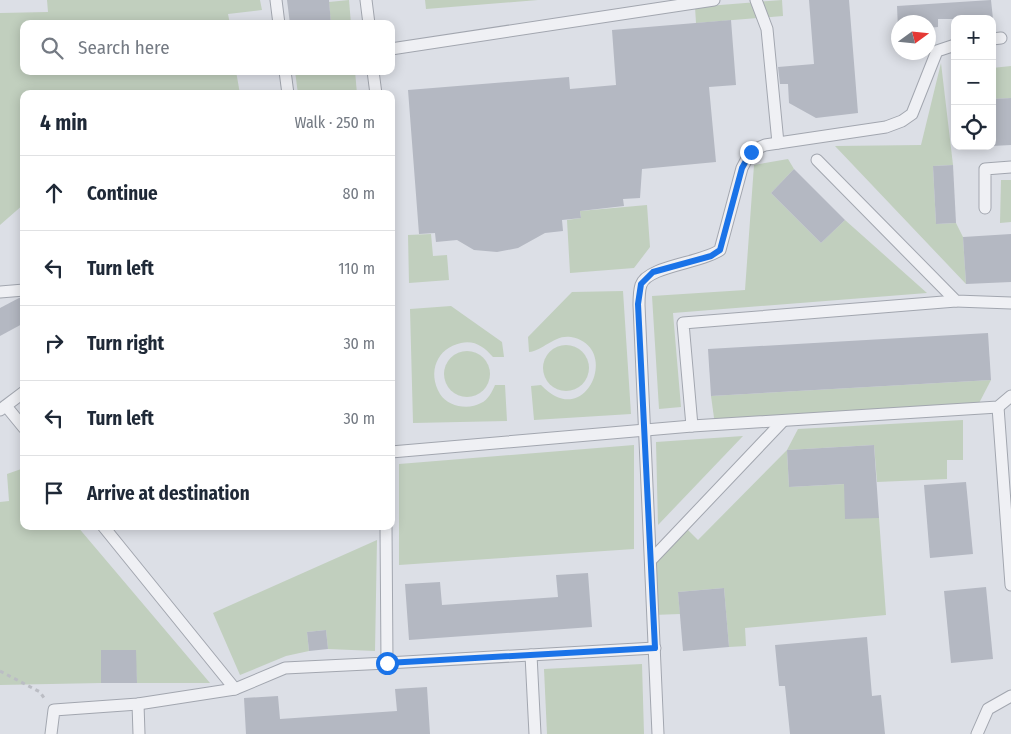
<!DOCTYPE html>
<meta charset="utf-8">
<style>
body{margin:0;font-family:"Fira Sans Condensed",sans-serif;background:#f6f6f7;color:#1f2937}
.controls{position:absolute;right:15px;top:15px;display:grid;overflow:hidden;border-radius:10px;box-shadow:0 2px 12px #0003}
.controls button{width:45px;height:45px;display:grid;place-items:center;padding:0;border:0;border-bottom:1px solid #e0e1e3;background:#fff;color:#1f2937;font:25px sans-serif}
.compass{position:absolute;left:891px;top:15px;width:45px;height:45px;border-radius:50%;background:#fff;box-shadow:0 2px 12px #0003;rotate:75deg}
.stop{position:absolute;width:15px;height:15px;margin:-11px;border:4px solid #1a73e8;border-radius:50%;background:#fff}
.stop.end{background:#1a73e8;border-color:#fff;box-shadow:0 1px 5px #0008}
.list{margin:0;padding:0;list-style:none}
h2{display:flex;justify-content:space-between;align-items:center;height:65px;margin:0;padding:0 20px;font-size:21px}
h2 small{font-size:16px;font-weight:400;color:#747a83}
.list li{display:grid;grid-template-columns:32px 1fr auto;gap:15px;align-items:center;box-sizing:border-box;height:75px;padding:0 20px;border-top:1px solid #e0e1e3}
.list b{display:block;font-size:19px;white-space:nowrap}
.list em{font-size:16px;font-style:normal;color:#747a83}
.icon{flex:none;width:28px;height:28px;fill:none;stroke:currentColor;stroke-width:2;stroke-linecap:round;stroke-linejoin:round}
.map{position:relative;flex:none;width:1011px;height:734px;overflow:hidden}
.search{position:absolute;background:#fff;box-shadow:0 2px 12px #0003;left:20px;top:20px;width:375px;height:55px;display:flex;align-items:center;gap:12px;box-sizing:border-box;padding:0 18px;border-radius:10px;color:#747a83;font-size:19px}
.panel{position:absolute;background:#fff;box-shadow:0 2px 12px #0003;left:20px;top:90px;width:375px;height:440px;border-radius:10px}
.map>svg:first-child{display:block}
</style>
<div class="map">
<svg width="1011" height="734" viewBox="0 0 1011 734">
<rect width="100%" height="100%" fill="#dcdfe6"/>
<g fill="#c1cfbe">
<polygon points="47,0 260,0 262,10 228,14 230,24 24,24 24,71 236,71 240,94 24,94 24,204 0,225 0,13 48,12"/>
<polygon points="349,0 351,24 331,24 329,2"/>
<polygon points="425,0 538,0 426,9"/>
<polygon points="782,0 783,16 696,23 695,7"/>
<polygon points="941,63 953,165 933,166 936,224 956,223 963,237 966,284 835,146 921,145"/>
<polygon points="1011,66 1011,98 992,99 992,68"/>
<polygon points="295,71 355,71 357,94 298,94"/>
<polygon points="788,159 794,169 771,193 821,243 845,220 927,293 673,313 681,407 659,409 652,296 745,290 754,165"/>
<polygon points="1001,180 1011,180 1011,222 1000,223"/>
<polygon points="647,205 650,247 634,268 570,273 567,220 581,218 580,211"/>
<polygon points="431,234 433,256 447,255 449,280 409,283 408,235"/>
<path d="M623,291L631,414L534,420L531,386L541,385C586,433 622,346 571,337C555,334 544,350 529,352L528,337L572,292Z"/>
<path d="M451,306L502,342L504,357H493C484,347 475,340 461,343C437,348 427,372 440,394C448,407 469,410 481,403C488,400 492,392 495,385H505L507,421L413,423L410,309Z"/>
<circle cx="566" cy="368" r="23"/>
<circle cx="467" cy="374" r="23"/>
<polygon points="991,380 976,409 715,425 711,396"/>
<polygon points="963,420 963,460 947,460 947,479 877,482 874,445 787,450 789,487 845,484 879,518 886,615 745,628 746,646 729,647 724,588 678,592 680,614 653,615 651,560 684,526 698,540 787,450 798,429"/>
<polygon points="743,436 658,525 656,442"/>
<polygon points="634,445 634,549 399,565 399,464"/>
<polygon points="24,468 24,526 77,526 210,683 137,683 135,650 101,651 101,683 0,685 0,502 9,501 7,474"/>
<polygon points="377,540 375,651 328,649 326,630 307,632 309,651 286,656 240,675 213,613"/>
<polygon points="642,664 644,734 547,734 544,669"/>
</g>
<g fill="#b4b8c2">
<polygon points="287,0 329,0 331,24 290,24"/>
<polygon points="809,0 849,0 858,113 816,118 789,103 788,84 780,84 778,67 814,64"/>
<polygon points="991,0 993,19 938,19 938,27 928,28 928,22 898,22 898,29 897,6"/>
<polygon points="731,20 736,85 709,87 716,162 642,169 640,198 623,199 624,206 580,211 581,218 562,220 563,231 545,233 518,248 497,252 474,250 457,240 436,242 435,233 419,234 408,90 569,77 570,89 616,85 612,30"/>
<polygon points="1011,98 1011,145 992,146 992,99"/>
<polygon points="953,165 956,223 936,224 933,166"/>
<polygon points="794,169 845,220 821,243 771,193"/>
<polygon points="1011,234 1011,282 966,284 963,237"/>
<polygon points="19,298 24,298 24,323 0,336 0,308"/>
<polygon points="988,333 991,380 711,396 708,349"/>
<polygon points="874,445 879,518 845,519 844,484 789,487 787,450"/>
<polygon points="966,482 973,554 930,558 924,485"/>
<polygon points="588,573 592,627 409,640 405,584 440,582 442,605 558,597 556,575"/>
<polygon points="986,587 993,659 951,663 944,591"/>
<polygon points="724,588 729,647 683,651 678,592"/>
<polygon points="326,630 328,649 309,651 307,632"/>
<polygon points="867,637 872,696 881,695 885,734 790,734 785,686 779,686 775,645"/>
<polygon points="101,650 136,650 137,683 101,683"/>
<polygon points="427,687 430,734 246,734 244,698 278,696 280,719 397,711 395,689"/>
</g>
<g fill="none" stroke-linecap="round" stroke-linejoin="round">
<defs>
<g id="service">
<polyline points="276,0 279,24"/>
<polyline points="366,0 369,24"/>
<polyline points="756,0 767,29 778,143"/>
<polyline points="992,39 1001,38"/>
<polyline points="391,49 714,0"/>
<polyline points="285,71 288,94"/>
<polyline points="373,71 376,94"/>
<polyline points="817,160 956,301 1011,303"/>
<polyline points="985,208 985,169 1011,167"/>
<polyline points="0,292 24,290"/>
<polyline points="6,406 24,428"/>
<polyline points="998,407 1011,585"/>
<polyline points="0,410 24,392"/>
<polyline points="692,426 683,323 956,301"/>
<polyline points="391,452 692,426 998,407 1011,396"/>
<polyline points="103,526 235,689"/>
<polyline points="386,526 387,663 655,648"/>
<polyline points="651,560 783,421"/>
<polyline points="531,655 535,734"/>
<polyline points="138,704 139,734"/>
<polyline points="51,734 54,710 138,704 235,689 285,668 387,663"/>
<path d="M658,734L639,305C639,298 639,291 641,285C647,266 702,263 720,250L742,168L751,151L765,145L886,127L902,121L912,114L937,51L955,45"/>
<polyline points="977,734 988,709 1011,696"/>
</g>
</defs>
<use href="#service" stroke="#a2a6af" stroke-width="13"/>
<polyline stroke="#bbbdc4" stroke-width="3" stroke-dasharray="4 4" stroke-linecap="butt" points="0,671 40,692 44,698"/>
<use href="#service" stroke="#eff0f4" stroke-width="11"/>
</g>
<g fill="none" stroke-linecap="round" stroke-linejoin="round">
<polyline stroke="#1a73e8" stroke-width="6" points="387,663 655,648 638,304 641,284 653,272 711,256 720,250 742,168 751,152"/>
</g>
</svg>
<div class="controls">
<button>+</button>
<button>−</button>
<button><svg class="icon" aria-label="locate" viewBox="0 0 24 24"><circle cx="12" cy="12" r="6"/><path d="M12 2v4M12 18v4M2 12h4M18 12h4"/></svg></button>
</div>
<svg class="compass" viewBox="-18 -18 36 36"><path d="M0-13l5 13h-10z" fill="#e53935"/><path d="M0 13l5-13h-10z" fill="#747a83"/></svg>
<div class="stop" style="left:387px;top:663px"></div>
<div class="stop end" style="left:751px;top:152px"></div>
<div class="search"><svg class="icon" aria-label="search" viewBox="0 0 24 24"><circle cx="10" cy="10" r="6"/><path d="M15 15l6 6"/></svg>Search here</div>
<section class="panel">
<h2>4 min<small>Walk · 250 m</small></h2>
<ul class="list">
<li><svg class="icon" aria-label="ahead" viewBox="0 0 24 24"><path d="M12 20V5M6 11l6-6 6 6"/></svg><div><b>Continue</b></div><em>80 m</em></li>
<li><svg class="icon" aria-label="left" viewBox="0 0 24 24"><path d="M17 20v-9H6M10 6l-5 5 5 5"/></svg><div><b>Turn left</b></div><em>110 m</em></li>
<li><svg class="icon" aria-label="right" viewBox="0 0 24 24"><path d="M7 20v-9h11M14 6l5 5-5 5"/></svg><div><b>Turn right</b></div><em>30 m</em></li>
<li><svg class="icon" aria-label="left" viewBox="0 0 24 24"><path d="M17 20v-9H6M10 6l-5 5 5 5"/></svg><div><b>Turn left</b></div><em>30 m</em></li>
<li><svg class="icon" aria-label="arrive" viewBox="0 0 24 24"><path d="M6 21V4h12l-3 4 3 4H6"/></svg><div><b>Arrive at destination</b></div></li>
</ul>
</section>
</div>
